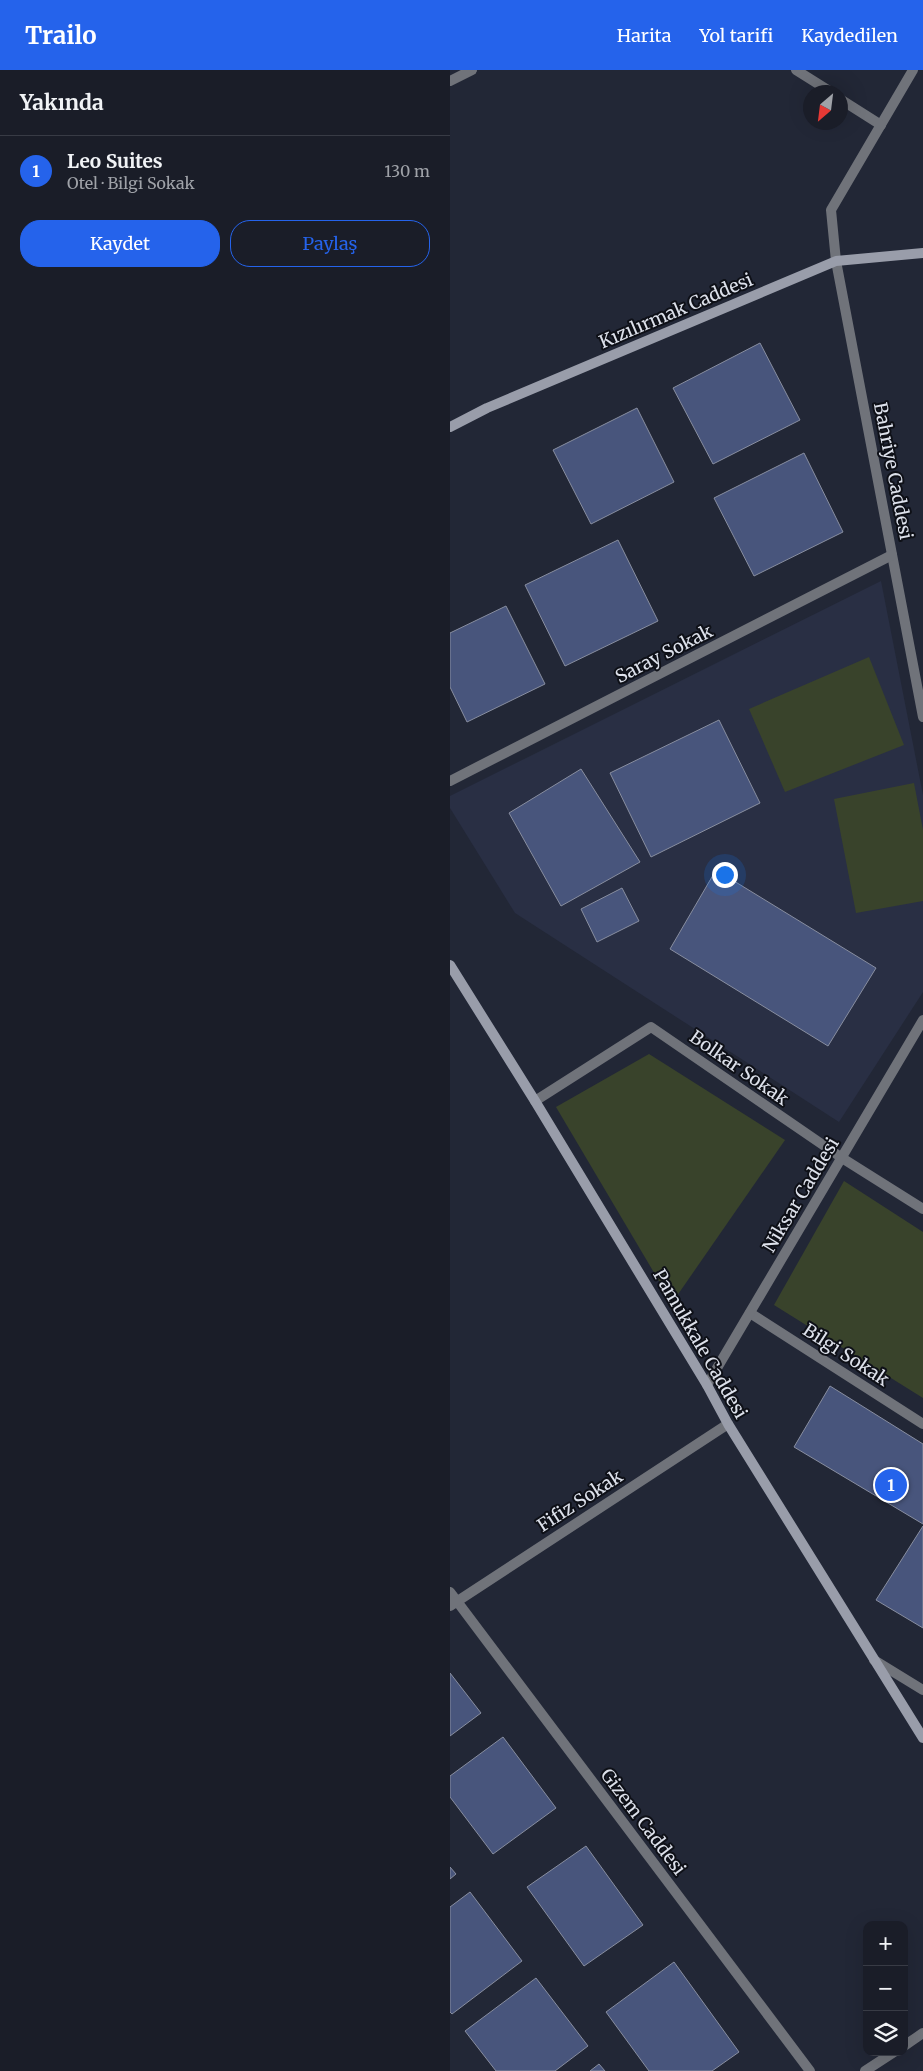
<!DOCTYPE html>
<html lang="tr">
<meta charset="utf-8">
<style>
body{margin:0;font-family:Merriweather,serif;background:#232630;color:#f1f3f6}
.controls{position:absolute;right:15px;bottom:15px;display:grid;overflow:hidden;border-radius:10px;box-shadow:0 5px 20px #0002}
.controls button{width:45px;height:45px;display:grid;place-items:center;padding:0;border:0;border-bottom:1px solid #383b45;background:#1a1d28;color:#f1f3f6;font:25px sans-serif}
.compass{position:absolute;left:353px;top:15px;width:45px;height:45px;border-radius:50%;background:#1a1d28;box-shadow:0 5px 20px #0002;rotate:208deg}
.you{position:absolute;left:274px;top:804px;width:18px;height:18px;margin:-12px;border:4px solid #fff;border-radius:50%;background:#1a73e8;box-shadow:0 0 0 8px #1a73e833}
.badge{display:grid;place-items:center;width:32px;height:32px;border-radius:50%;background:#2563eb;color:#fff;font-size:16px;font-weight:700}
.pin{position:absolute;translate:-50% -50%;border:2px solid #fff;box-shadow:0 1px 5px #0006}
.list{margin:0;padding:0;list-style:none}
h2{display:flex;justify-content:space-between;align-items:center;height:65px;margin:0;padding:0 20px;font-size:21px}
h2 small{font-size:16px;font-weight:400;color:#9fa2a8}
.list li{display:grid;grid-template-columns:32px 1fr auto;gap:15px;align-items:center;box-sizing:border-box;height:70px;padding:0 20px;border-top:1px solid #383b45}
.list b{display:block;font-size:19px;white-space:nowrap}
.list p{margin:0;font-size:16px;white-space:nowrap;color:#9fa2a8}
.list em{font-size:16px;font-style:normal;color:#9fa2a8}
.actions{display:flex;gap:10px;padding:15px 20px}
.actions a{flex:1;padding:11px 0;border:1px solid #2563eb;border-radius:20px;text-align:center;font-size:18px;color:#2563eb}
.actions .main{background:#2563eb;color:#fff}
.icon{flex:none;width:28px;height:28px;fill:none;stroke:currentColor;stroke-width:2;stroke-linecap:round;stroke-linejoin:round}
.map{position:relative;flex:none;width:473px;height:2001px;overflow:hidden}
header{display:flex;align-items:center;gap:30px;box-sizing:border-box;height:70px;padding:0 25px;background:#2563eb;color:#fff}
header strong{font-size:24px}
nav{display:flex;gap:28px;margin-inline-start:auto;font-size:18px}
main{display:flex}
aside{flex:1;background:#1a1d28}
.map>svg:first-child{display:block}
</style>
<header>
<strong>Trailo</strong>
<nav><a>Harita</a><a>Yol tarifi</a><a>Kaydedilen</a></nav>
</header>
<main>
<aside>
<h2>Yakında<small></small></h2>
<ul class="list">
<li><span class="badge">1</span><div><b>Leo Suites</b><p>Otel · Bilgi Sokak</p></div><em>130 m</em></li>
</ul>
<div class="actions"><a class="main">Kaydet</a><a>Paylaş</a></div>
</aside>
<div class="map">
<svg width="473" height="2001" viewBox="0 0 473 2001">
<rect width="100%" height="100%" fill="#222736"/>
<polygon fill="#292f44" points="431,511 473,725 473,922 389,1052 65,843 0,738 0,726"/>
<g fill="#39432b">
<polygon points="419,587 454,675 335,722 299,639"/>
<polygon points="464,713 473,760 473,831 406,843 384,729"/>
<polygon points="199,984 335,1070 222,1233 106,1037"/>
<polygon points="394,1111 473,1162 473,1328 324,1235"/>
</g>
<g fill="#48557c" stroke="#888ea0">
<polygon points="310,273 350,350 263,394 223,318"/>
<polygon points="187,338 224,412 141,454 103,380"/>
<polygon points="354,383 393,462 304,506 264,428"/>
<polygon points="168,470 208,551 115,596 75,515"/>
<polygon points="56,536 95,614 17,652 0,617 0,563"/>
<polygon points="269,650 310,733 201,787 160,703"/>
<polygon points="131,699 190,792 111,836 59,743"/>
<polygon points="266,800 426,898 378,976 220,879"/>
<polygon points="172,818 189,851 147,872 131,839"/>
<polygon points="380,1316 473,1374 473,1454 344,1377"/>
<polygon points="473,1456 473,1558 426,1530"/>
<polygon points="0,1603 31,1643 0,1666"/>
<polygon points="53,1667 106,1738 43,1784 0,1727 0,1706"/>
<polygon points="136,1776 193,1855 134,1896 77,1817"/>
<polygon points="0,1797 6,1804 0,1809"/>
<polygon points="20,1822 72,1891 2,1944 0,1942 0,1837"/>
<polygon points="224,1892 289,1982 262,2001 199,2001 156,1942"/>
<polygon points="86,1908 138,1976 105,2001 46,2001 15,1961"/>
<polygon points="149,1994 155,2001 140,2001"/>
</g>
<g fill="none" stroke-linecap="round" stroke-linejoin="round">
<g stroke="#70737a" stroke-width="10">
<polyline points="346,0 381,22"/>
<polyline points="463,0 381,140 386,191 473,647"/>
<polyline points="0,11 22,0"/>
<polyline points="390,29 431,55"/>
<polyline points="0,711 442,485"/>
<polyline points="85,1031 201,957 392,1088 473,1139"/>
<polyline points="300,1243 473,1354"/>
<polyline points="257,1315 473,950"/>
<polyline points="0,1522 360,2001"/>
<polyline points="0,1536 278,1354"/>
<polyline points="424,1590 473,1620"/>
<polyline points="454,1976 473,1963"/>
<polyline points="415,2001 444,1982"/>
</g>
<g stroke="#999daa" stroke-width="10">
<polyline points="0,357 37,338 386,191 473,183"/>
<polyline points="0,895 85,1031 257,1315 278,1354 473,1668"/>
</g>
</g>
<g text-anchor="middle" stroke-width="4" stroke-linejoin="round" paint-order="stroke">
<g font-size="18" fill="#dde1eb" stroke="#0e1017">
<text transform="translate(226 241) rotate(-23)" y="6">Kızılırmak Caddesi</text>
<text transform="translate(443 401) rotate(79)" y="6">Bahriye Caddesi</text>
<text transform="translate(214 584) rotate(-27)" y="6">Saray Sokak</text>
<text transform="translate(289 998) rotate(35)" y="6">Bolkar Sokak</text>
<text transform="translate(351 1125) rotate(-59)" y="6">Niksar Caddesi</text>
<text transform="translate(250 1274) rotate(60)" y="6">Pamukkale Caddesi</text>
<text transform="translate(396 1285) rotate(33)" y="6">Bilgi Sokak</text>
<text transform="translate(130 1431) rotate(-33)" y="6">Fifiz Sokak</text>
<text transform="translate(193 1752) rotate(53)" y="6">Gizem Caddesi</text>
</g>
</g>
</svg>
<div class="controls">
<button>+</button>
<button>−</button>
<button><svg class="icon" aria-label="layers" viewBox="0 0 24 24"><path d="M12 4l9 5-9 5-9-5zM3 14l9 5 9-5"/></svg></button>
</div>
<svg class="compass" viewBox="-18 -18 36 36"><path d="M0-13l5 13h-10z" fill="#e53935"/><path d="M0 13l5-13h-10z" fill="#9fa2a8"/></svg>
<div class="you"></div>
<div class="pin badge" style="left:441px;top:1415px">1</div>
</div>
</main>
